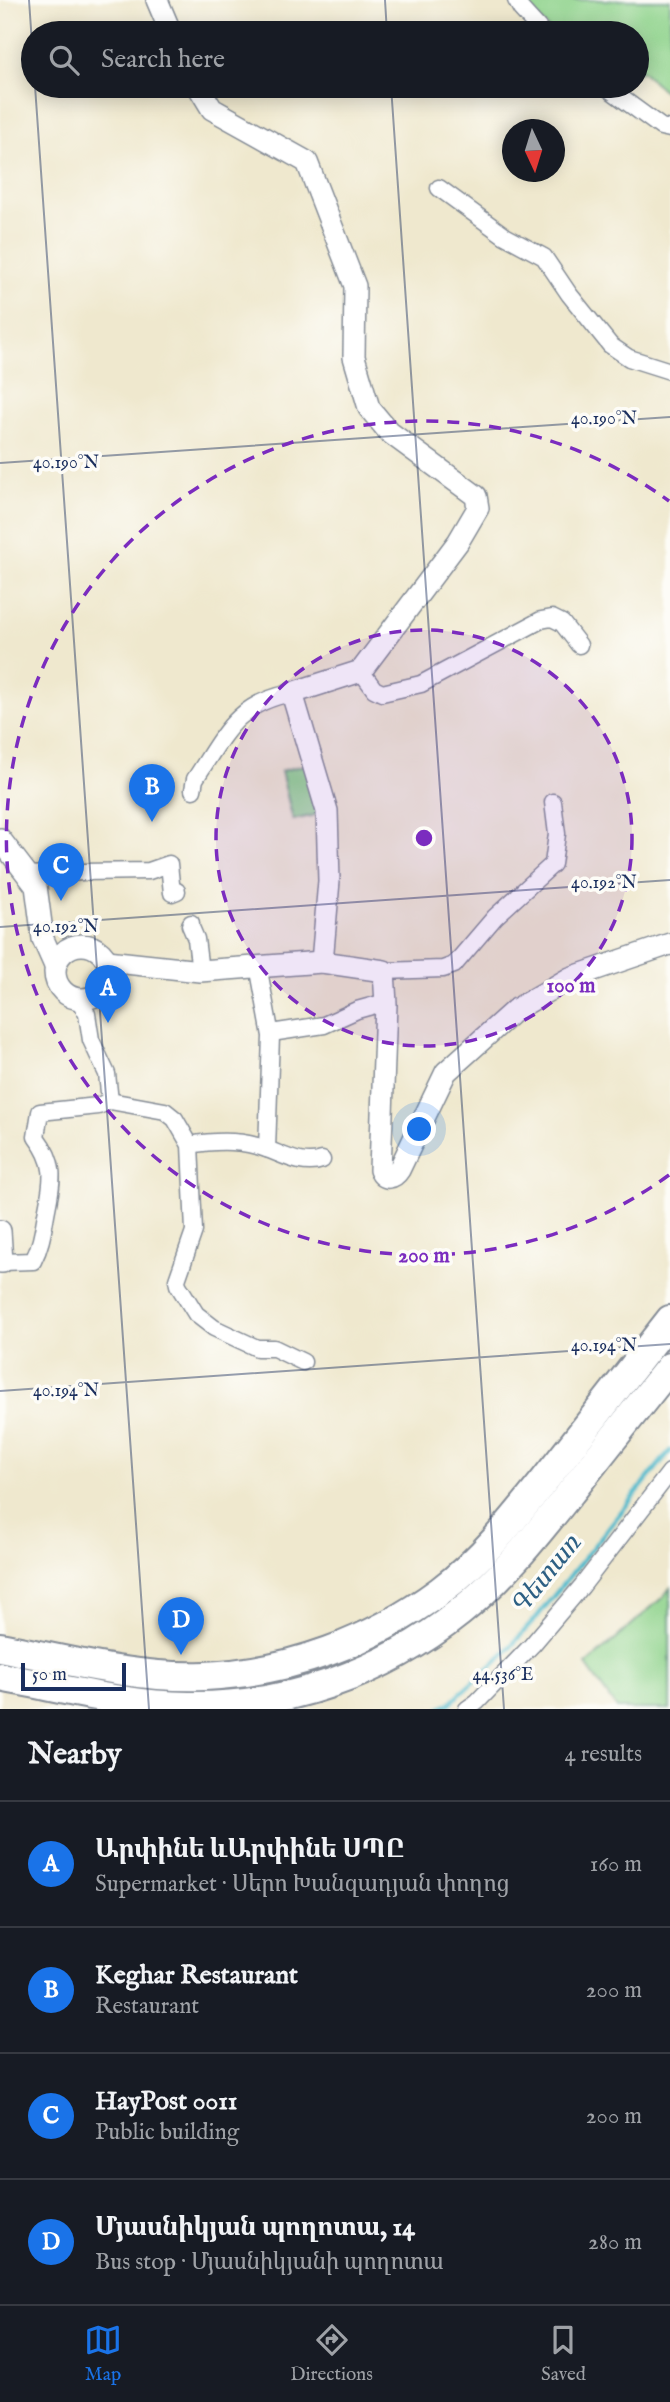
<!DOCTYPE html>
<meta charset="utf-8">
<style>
body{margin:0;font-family:"IM FELL English","Noto Serif Armenian",serif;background:#20242c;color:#f1f3f6}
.compass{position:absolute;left:502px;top:119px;width:63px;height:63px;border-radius:50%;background:#171b24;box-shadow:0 4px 18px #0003;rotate:176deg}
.scale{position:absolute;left:21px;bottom:18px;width:105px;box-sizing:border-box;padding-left:7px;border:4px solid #1b2f5e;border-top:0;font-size:19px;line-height:24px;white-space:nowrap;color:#1b2f5e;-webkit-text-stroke:5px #fdfcf7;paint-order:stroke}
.you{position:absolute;left:420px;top:1130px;width:24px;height:24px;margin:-18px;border:5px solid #fff;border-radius:50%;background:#1a73e8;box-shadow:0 0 0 10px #1a73e833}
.badge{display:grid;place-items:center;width:46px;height:46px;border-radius:50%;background:#1a73e8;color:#fff;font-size:23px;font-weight:700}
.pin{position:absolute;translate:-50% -58px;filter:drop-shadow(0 2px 4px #0008)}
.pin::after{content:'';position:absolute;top:37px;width:24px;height:21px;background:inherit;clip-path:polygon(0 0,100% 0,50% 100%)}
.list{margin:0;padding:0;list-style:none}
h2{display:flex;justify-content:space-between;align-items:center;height:91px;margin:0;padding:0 28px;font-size:30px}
h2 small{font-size:23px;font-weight:400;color:#9ea1a6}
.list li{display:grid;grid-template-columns:46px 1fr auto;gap:21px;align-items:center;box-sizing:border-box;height:126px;padding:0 28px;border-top:2px solid #363941}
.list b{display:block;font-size:26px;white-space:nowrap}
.list p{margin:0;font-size:23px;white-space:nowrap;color:#9ea1a6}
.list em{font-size:23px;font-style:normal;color:#9ea1a6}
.icon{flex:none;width:38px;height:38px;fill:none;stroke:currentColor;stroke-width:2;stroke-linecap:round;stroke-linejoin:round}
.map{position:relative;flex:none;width:670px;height:1709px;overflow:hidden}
.search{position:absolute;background:#171b24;box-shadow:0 4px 18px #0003;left:21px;right:21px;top:21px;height:77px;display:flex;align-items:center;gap:18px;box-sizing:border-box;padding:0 24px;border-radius:38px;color:#9ea1a6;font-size:26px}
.sheet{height:595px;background:#171b24}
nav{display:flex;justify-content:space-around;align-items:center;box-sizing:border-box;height:98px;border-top:2px solid #363941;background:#171b24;font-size:19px;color:#9ea1a6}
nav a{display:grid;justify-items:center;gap:4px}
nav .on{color:#1a73e8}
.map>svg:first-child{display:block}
</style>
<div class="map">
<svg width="670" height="1709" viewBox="0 0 670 1709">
<rect width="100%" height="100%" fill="#fdfcf7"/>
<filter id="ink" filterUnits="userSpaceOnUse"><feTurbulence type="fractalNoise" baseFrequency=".0143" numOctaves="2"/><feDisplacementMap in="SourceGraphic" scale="14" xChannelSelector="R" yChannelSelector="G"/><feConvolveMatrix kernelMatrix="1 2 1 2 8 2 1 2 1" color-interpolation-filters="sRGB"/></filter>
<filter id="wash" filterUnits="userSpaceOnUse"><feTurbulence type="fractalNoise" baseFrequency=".00686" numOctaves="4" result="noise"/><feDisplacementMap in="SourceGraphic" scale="28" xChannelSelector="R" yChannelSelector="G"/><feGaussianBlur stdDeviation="1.57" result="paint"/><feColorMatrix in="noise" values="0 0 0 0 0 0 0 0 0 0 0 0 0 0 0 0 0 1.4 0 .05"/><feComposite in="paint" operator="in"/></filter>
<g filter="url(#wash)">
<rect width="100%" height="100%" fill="#efe8ce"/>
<g fill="#8fd38c" stroke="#558175" stroke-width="2">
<polygon points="536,0 670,0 670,96 641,70 637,74 637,33 552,33 527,5"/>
<polygon points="308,764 320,814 293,820 281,771"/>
<polygon points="670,1588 670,1709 617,1709 586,1665 663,1597"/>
</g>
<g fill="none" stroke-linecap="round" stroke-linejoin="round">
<polyline stroke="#4fbacc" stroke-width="4.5" points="439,1709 449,1704 504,1654 536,1618 670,1451"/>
</g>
</g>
<g filter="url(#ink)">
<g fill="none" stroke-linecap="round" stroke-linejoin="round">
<defs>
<g id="minor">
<polyline points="516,0 521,9 543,33"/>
<polyline points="605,86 661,127 670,129"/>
<polyline points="439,188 505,236 544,257 569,294 610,345 629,358 670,371"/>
<polyline points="361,671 374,689 382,693 421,684 541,620 552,618 562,623 579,645"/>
<path d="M193,790L195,779C224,735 236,703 292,693"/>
<polyline points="30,875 83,872 149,871 169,864 172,893 177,891"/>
<polyline points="191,923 190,925 196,939 200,971"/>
<polyline points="258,965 271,1036 267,1149"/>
<polyline points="384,971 443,969 454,965 495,917 553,864 557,834 553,802"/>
<polyline points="78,998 87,1014 91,1040 107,1074 110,1101"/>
<polyline points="271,1033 324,1025 357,1010 386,1002"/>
<path d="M190,1145C213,1141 235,1140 257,1146C278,1151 300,1168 322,1160"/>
<path d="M2,1262L33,1261C41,1246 43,1231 46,1214C52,1182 58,1166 36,1137L40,1112L98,1106L110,1101L165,1111L175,1119L190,1145L194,1231L177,1280L178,1285L196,1314L214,1328L257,1348H274L303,1362"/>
<polyline points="467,1709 477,1702 532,1645 582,1586 670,1472"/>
</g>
<g id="tertiary">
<polyline points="157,0 171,33"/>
<polyline points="198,86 212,109 307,162 355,286 354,357 369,408 389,432 476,496 478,508 458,542 361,671 292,693 327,811 329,881 322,962"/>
<polyline points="0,839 36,886 43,939 55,966"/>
<circle cx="82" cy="972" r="27"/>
<path d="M107,961L200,971L322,962L384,971L386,1004L380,1170C384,1181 394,1178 399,1170L446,1072L515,1010L570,978L670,944"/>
<polyline points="0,1231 2,1262 0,1262"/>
</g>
<g id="trunk">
<path d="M0,1647C67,1660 136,1679 205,1676C290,1672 371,1642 440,1591C487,1556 523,1507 559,1462C596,1415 633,1368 670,1320"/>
<path d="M0,1677C61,1688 127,1706 189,1706C287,1707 383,1674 460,1612C504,1577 539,1532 574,1488C606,1447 638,1407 670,1367"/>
</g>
</defs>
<use href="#minor" stroke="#858c96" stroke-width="19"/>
<use href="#tertiary" stroke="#858c96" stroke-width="24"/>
<use href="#trunk" stroke="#858c96" stroke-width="32"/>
<use href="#minor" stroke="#fff" stroke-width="16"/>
<use href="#tertiary" stroke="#fff" stroke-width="21"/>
<use href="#trunk" stroke="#fff" stroke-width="28"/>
</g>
</g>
<path fill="none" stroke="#1b2f5e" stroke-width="2" stroke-opacity="0.45" d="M29,0L33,58M385,0L387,33M35,86L149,1709M391,86L504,1709M0,463L670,417M0,927L670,880M0,1391L670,1344"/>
<circle cx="424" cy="838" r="208" fill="#7b2cbf" fill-opacity=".12"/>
<g fill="none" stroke="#7b2cbf" stroke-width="3.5" stroke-dasharray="12 9">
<circle cx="424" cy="838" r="208"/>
<path d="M669 1175A417 417 0 1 1 669 501"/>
</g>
<g text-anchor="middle" stroke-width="7" stroke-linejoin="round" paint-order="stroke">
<g font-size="26" font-style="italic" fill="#2d6084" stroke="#fdfcf7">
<text transform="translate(545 1574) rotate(-51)" y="9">Գետառ</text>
</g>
</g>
<g font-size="18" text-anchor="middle" fill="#1b2f5e" stroke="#fdfcf7" stroke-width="7" stroke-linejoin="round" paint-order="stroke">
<text x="604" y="424">40.190°N</text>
<text x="66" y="468">40.190°N</text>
<text x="604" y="888">40.192°N</text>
<text x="66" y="932">40.192°N</text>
<text x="604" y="1351">40.194°N</text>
<text x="66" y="1396">40.194°N</text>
<text x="503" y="1680">44.536°E</text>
</g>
<circle cx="424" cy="838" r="10" fill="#7b2cbf" stroke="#fdfcf7" stroke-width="3.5"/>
<g font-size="21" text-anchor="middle" font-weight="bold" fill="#7b2cbf" stroke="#fdfcf7" stroke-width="7" stroke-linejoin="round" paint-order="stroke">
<text x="571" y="992">100 m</text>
<text x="424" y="1262">200 m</text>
</g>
</svg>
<svg class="compass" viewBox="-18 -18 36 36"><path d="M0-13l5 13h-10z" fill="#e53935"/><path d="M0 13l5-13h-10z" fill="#9ea1a6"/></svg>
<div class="scale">50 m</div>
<div class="you"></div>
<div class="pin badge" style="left:108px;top:1023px">A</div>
<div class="pin badge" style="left:152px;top:822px">B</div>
<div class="pin badge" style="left:61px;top:901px">C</div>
<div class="pin badge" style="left:181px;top:1655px">D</div>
<div class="search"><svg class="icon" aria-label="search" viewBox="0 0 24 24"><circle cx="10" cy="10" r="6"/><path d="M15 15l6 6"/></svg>Search here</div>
</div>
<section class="sheet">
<h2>Nearby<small>4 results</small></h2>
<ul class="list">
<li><span class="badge">A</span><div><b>Արփինե ևԱրփինե ՍՊԸ</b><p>Supermarket · Սերո Խանզադյան փողոց</p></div><em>160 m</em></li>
<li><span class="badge">B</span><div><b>Keghar Restaurant</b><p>Restaurant</p></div><em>200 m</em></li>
<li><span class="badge">C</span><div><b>HayPost 0011</b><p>Public building</p></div><em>200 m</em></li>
<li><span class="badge">D</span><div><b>Մյասնիկյան պողոտա, 14</b><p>Bus stop · Մյասնիկյանի պողոտա</p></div><em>280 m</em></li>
</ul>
</section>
<nav>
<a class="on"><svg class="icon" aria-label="map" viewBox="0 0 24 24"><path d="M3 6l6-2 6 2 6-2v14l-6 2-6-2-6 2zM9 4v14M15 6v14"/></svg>Map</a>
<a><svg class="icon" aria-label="directions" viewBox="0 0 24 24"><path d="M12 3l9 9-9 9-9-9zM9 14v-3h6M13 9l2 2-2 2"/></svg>Directions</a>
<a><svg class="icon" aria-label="saved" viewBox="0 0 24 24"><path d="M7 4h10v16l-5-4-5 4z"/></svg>Saved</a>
</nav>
